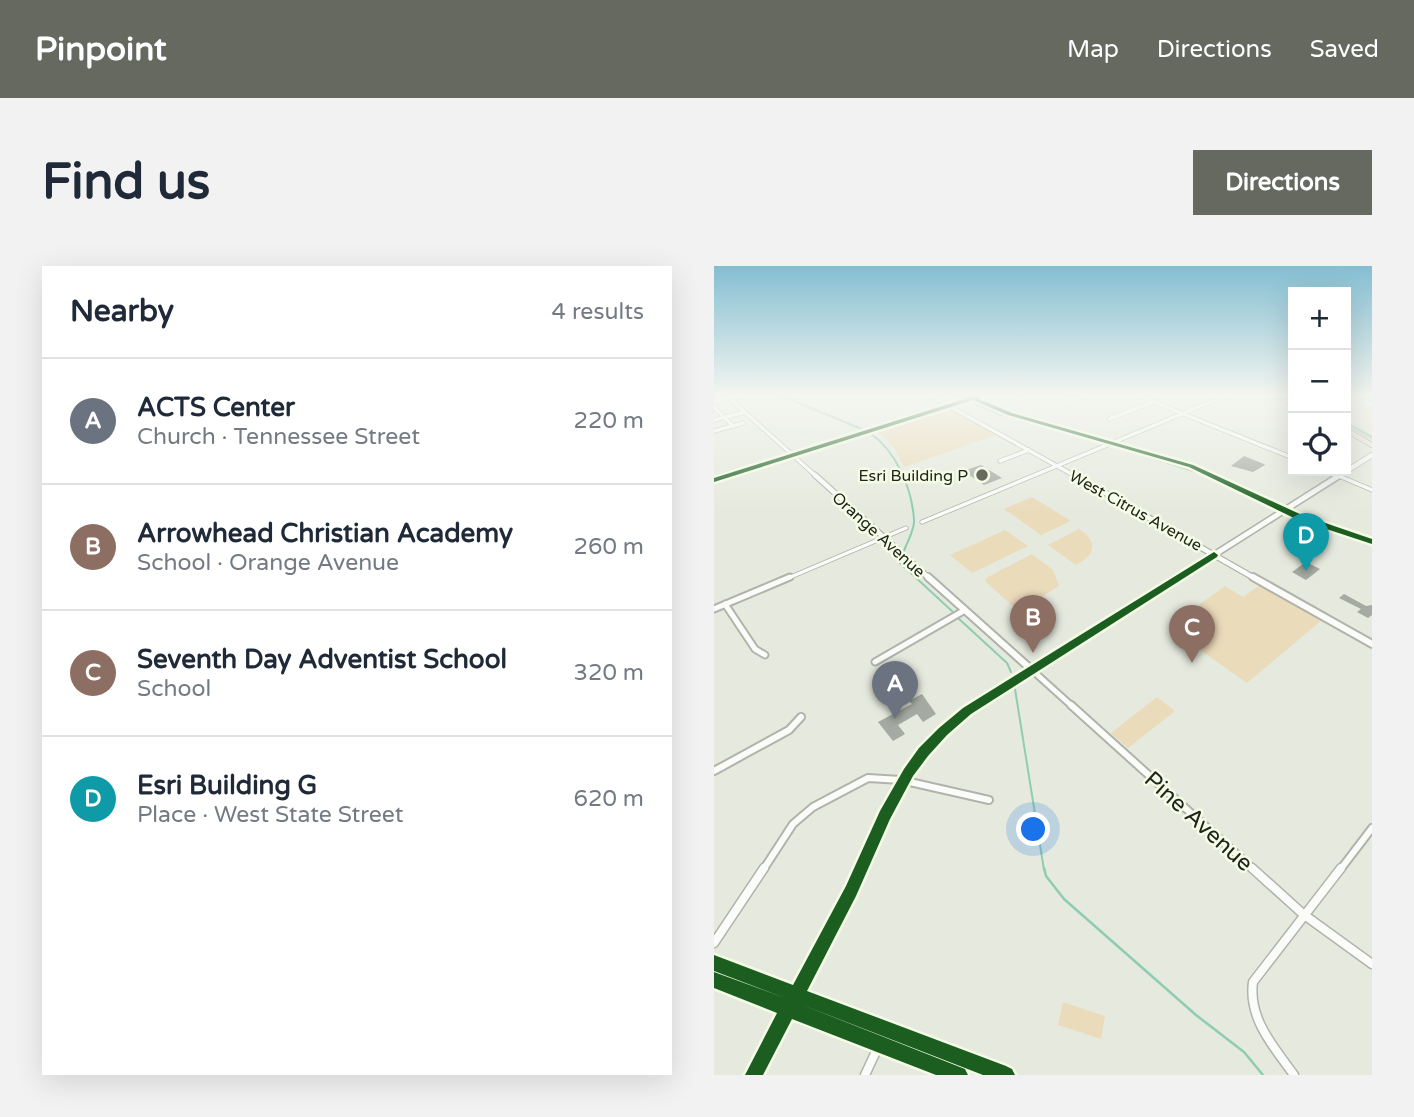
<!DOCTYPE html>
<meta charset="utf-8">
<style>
body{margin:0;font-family:"Varela Round",sans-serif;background:#f2f2f3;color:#1f2937}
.controls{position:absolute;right:21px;top:21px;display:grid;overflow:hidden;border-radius:0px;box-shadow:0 7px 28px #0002}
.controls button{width:63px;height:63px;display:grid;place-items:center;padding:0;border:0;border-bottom:2px solid #e0e1e3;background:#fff;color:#1f2937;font:35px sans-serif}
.you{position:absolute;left:320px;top:564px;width:24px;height:24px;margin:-18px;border:5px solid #fff;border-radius:50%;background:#1a73e8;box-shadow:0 0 0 10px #1a73e833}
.badge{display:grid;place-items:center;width:46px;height:46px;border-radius:50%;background:#666960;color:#fff;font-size:23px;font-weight:700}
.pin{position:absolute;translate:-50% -58px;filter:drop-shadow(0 2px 4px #0008)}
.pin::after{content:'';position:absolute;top:37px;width:24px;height:21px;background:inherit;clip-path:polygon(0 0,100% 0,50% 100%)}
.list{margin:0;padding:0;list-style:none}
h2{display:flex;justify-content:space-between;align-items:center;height:91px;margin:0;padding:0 28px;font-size:30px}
h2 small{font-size:23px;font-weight:400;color:#747a83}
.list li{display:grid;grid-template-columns:46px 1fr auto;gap:21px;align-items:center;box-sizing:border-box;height:126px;padding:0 28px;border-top:2px solid #e0e1e3}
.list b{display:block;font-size:26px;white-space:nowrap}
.list p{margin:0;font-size:23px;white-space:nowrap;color:#747a83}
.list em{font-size:23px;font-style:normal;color:#747a83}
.icon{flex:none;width:38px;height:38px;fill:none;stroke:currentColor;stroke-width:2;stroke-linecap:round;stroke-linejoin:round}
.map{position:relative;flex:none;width:658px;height:809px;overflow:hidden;border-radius:0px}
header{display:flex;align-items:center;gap:42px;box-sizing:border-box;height:98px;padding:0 35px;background:#666960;color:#fff}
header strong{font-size:33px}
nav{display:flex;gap:38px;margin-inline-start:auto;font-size:24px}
.intro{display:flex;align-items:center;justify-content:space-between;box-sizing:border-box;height:168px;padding:0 42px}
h1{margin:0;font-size:49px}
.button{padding:18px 32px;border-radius:0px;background:#666960;color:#fff;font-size:24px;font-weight:700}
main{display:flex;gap:42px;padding:0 42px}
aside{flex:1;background:#fff;border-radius:0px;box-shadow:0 7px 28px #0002}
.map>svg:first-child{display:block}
</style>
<header>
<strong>Pinpoint</strong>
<nav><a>Map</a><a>Directions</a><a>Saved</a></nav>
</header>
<div class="intro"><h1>Find us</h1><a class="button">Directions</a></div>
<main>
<aside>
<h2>Nearby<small>4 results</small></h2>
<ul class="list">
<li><span class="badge" style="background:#6b7280">A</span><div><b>ACTS Center</b><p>Church · Tennessee Street</p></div><em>220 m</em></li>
<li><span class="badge" style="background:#8d6e63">B</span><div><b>Arrowhead Christian Academy</b><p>School · Orange Avenue</p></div><em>260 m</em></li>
<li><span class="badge" style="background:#8d6e63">C</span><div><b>Seventh Day Adventist School</b><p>School</p></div><em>320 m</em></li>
<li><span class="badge" style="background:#0f9aa8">D</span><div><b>Esri Building G</b><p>Place · West State Street</p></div><em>620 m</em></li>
</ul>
</aside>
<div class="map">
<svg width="658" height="809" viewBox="0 0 658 809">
<rect width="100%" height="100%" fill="#e6eade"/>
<g fill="#eadbbb">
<polygon points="236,143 282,169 190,201 180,181 163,165"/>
<polygon points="318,231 357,255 327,269 290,243"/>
<path d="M365,263C385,276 381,289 362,299L334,279Z"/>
<polygon points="291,264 314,280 258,307 236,289"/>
<polygon points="318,288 339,304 345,320 304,345 271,315 272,312"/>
<polygon points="546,319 608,354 533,417 465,369 460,357 511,320 529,331"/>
<polygon points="443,431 461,445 414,482 397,467"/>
<polygon points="349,736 391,750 387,773 344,759"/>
</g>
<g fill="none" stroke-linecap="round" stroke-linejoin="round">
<g stroke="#8ecdb0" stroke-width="2">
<polyline points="68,130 150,164"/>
<polyline points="257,136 285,148 392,178"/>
<polyline points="632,157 658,171"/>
<path d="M156,167C182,185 198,222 200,254C201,263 193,276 190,285"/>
<polyline points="397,179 486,207 564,244"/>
<polyline points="569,246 658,278"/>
<polyline points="186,291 186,297 239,346"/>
<polyline points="244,352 293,397 297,406"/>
<polyline points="301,423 330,604"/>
</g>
<polyline stroke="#8ecdb0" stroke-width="2.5" points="330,602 332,610 350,633 482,749 530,786 549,809"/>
</g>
<g fill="#a5aaa2">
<polygon points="530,190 550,198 551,199 539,206 517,200"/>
<polygon points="267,199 288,212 270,219 249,205"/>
<polygon points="592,296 606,303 592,314 578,306"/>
<polygon points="630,328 652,340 658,339 658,349 654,352 643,346 647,343 625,332"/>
<polygon points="208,428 222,448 209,456 203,448 184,459 191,468 179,475 164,456 198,438 195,435"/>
</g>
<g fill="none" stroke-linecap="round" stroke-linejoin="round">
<defs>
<g id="minor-far3">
<polyline points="217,130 343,200"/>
<polyline points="16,132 25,130"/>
<polyline points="354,135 367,130"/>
<polyline points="0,141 19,160"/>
<polyline points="395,153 440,136"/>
<polyline points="0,154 31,146"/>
<polyline points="0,165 29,157"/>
<polyline points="286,195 315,184"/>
<polyline points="625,210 658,224"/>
<polyline points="208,256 511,130"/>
<polyline points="72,313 192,262"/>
</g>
<g id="minor-far2">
<polyline points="11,338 41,383 51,389"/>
<polyline points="0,343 76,311"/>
<polyline points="161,396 251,344"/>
<polyline points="318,404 359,441"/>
</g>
<g id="minor-far1">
<polyline points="357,439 540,604"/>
<polyline points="0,505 75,464 87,451"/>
<polyline points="49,604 79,558 99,541 154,512 187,514 275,534"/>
<polyline points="626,604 658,562"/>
</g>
<g id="minor">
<polyline points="538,602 589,648 658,698"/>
<polyline points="0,677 50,602"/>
<polyline points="151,809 172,764"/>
<path d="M580,809C560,781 534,753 539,716L627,602"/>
</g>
<g id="tertiary-far3">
<polyline points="13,130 103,211"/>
<polyline points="425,130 579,192"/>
<polyline points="0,136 16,132"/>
<polyline points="343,200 363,211"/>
<polyline points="611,205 625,210"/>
</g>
<g id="tertiary-far2">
<polyline points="101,209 216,313"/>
<polyline points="360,209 542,313"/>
</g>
<g id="tertiary-far1">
<polyline points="214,311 318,404"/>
<polyline points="539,311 658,378"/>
</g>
<polyline id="tertiary" points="40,809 81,728"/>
<g id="secondary-far4">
<polyline points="633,130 658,138"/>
<polyline points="9,211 268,130"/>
<polyline points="623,211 658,189"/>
</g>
<g id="secondary-far3">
<polyline points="0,214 15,209"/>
<polyline points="462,313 626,209"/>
</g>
<polyline id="secondary-far2" points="259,441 465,311"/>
<path id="secondary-far1" d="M146,604C175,542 201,478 262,439"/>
<g id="secondary">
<polyline points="0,697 292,809"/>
<polyline points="0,714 245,809"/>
<polyline points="81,728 147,602"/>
</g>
<g id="primary">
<polyline points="565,130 579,138"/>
<polyline points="632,164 658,179"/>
</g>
</defs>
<use href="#minor-far3" stroke="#b0b3a9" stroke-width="5"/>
<use href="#minor-far2" stroke="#b0b3a9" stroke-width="9"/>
<use href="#minor-far1" stroke="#b0b3a9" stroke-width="10"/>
<use href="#minor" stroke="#b0b3a9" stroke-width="11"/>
<use href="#tertiary-far3" stroke="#b0b3a9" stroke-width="5"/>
<use href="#tertiary-far2" stroke="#b0b3a9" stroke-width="7"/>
<use href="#tertiary-far1" stroke="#b0b3a9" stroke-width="10"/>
<use href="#tertiary" stroke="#b0b3a9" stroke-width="13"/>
<use href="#secondary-far4" stroke="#b0b3a9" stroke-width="6"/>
<use href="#secondary-far3" stroke="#b0b3a9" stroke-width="8"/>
<use href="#secondary-far2" stroke="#b0b3a9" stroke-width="10"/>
<use href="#secondary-far1" stroke="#b0b3a9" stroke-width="12"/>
<use href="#secondary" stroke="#b0b3a9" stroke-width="14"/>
<use href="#primary" stroke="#a8a894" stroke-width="6"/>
<use href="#minor-far3" stroke="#fbfcfa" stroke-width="3.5"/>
<use href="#minor-far2" stroke="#fbfcfa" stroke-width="5"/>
<use href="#minor-far1" stroke="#fbfcfa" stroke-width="6"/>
<use href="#minor" stroke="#fbfcfa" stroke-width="8"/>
<use href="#tertiary-far3" stroke="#fbfcfa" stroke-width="3.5"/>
<use href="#tertiary-far2" stroke="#fbfcfa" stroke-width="4.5"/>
<use href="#tertiary-far1" stroke="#fbfcfa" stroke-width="6"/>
<use href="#tertiary" stroke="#fbfcfa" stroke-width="10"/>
<use href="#secondary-far4" stroke="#fbfcfa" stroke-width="4.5"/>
<use href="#secondary-far3" stroke="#fbfcfa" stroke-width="5"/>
<use href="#secondary-far2" stroke="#fbfcfa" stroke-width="7"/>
<use href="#secondary-far1" stroke="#fbfcfa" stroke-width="9"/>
<use href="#secondary" stroke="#fbfcfa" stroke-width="10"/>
<use href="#primary" stroke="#e9e8de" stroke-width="4.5"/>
<polyline stroke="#d1d2cf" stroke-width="2" points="632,159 658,173"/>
<defs>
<g id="cycleway">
<polygon points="251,130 270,130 265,133 298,147 479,199 588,249 658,273 658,278 582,253 475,201 294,149 259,134 0,216 0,212 254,132"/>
<polygon points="500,286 504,289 503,291 257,448 233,469 214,490 199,510 176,553 142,630 93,725 292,800 298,803 301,809 269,809 86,738 251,803 254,809 222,809 78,753 49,809 31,809 63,747 0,722 0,706 71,732 0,705 0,689 79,719 132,620 166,545 190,503 205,482 225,462 249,442"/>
</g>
</defs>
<use href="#cycleway" stroke="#f5fce6" stroke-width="5"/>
<use href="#cycleway" fill="#1b5e20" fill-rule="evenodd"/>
</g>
<linearGradient id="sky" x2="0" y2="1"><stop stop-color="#84bed2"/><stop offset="0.53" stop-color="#f4f6f0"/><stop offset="1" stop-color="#f4f6f0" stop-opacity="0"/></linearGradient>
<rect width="658" height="244" fill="url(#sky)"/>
<circle fill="#666960" stroke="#f5fce6" stroke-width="2.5" cx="268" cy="209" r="7"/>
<g text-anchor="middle" stroke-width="5" stroke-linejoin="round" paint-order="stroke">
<g font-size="16" fill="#21241c" stroke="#f5fce6" text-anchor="end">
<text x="254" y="215">Esri Building P</text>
</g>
<g font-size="16" fill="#21241c" stroke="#f5fce6">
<text transform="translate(422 244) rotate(29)" y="6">West Citrus Avenue</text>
<text transform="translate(165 268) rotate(42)" y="6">Orange Avenue</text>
</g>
<g font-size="23" fill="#21241c" stroke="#f5fce6">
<text transform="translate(485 555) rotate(42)" y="8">Pine Avenue</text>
</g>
</g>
</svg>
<div class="controls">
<button>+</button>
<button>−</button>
<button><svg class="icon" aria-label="locate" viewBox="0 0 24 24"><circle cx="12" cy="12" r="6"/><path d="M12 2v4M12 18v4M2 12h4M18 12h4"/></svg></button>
</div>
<div class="you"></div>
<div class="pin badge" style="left:181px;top:453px;background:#6b7280">A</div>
<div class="pin badge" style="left:319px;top:387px;background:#8d6e63">B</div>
<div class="pin badge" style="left:478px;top:397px;background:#8d6e63">C</div>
<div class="pin badge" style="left:592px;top:305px;background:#0f9aa8">D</div>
</div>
</main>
